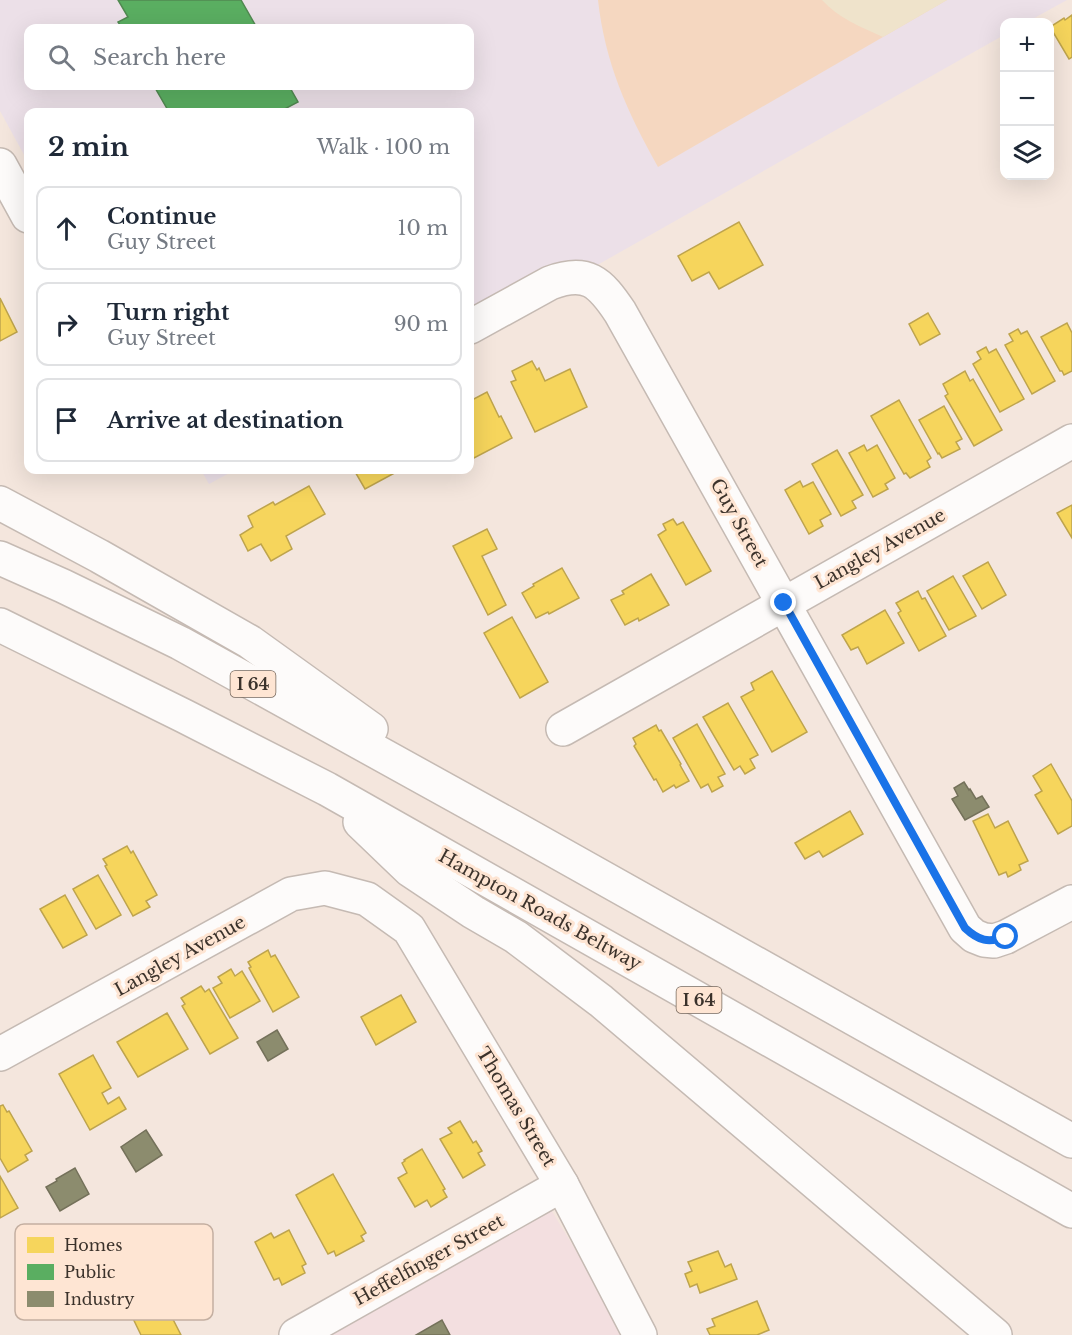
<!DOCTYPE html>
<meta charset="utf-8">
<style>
body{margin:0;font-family:"Libre Baskerville",serif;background:#f2f2f3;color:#1f2937}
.controls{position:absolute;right:18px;top:18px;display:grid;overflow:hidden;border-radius:12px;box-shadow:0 6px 24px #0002}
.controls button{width:54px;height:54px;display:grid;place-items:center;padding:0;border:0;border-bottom:2px solid #e0e1e3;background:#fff;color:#1f2937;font:30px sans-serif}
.stop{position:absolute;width:18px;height:18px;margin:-14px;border:4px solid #1a73e8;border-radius:50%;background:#fff}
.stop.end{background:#1a73e8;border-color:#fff;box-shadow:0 2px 6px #0008}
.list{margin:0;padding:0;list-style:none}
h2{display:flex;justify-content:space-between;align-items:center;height:78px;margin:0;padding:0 24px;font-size:26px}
h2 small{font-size:20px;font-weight:400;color:#747a83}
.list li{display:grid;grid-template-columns:39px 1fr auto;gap:18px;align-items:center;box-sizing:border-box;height:84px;margin:0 12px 12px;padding:0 12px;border:2px solid #e0e1e3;border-radius:12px}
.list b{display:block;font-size:22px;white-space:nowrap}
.list p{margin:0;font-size:20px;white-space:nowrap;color:#747a83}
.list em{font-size:20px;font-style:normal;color:#747a83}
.icon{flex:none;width:33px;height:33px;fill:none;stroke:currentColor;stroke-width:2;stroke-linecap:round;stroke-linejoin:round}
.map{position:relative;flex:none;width:1072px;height:1335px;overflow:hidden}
.search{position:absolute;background:#fff;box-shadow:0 6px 24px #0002;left:24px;top:24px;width:450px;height:66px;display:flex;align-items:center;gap:15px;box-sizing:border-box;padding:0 21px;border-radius:12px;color:#747a83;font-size:22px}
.panel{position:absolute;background:#fff;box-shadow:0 6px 24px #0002;left:24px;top:108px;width:450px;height:366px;border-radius:12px}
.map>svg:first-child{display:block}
</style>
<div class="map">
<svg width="1072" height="1335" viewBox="0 0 1072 1335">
<rect width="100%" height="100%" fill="#f4e6dd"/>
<polygon fill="#f3dfe0" points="547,1203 610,1307 624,1335 314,1335"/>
<g fill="#ece0e8" fill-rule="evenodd">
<path d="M0,0H1067L1027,22H1004V35L470,337V112H28V162L0,111ZM28,28H470V86H28Z"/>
<polygon points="201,470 235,470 209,484"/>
</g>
<path fill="#f5d7c0" d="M598,0H947L658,167C627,112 605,63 598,0Z"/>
<path fill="#efe3cb" d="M822,0H947L883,37C861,27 838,18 822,0Z"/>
<g fill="#f6d55c" stroke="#bea44d" stroke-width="1.5">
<polygon points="1072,15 1072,57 1069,59 1050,27 1064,18 1065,20"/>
<polygon points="739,222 763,265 719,289 709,272 692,281 678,256"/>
<polygon points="0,298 17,332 0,341"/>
<polygon points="928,313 940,334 920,345 909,324"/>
<polygon points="1067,323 1072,333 1072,371 1064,375 1062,371 1060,371 1041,337"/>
<polygon points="1018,329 1021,334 1027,331 1055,381 1032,394 1005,345 1013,341 1009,334"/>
<polygon points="986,347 989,353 996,349 1024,399 1000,412 973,364 981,359 977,352"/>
<polygon points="532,361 537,370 539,368 545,381 570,369 587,407 535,432 511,382 516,380 512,371"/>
<polygon points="965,371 970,381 973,379 1002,430 974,446 945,396 948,394 943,384"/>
<polygon points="487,392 499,417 501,416 512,438 474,458 470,450 470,401"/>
<polygon points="899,400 931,458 927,461 930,467 910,478 906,473 904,474 871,416"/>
<polygon points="944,406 962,439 956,442 960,449 942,458 939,453 938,454 919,420"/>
<polygon points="864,445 867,451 877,445 895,478 885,484 888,489 873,497 849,453"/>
<polygon points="837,450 863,495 852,501 856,508 841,516 812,464"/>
<polygon points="354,470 400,470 365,489"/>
<polygon points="800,481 803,487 813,482 831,514 820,520 823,526 809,534 785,490"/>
<polygon points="309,486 325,514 286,536 292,549 271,561 261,544 248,551 240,535 253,527 248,516 273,502 275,505"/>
<polygon points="1072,505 1072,538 1057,513"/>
<polygon points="673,519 677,525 683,522 711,571 686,585 658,535 666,530 663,524"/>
<polygon points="487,529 497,549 482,556 506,605 488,615 453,546"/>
<polygon points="988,562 1006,595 982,609 963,576"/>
<polygon points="562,568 579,598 549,614 548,612 536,618 522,593 534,586 533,584"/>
<polygon points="651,574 669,605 639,621 638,618 625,625 611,600 624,594 622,591"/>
<polygon points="953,576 976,616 949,630 927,591"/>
<polygon points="918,591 922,599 925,598 946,636 919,651 898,613 901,611 896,603"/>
<polygon points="885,610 904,643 867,664 858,647 851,650 842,635"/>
<polygon points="512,617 548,682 520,698 484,633"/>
<polygon points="772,671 807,732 772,752 741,697 754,690 751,683"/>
<polygon points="728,703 758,755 750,759 755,768 745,774 740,766 734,770 703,717"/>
<polygon points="697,724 725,774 718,777 723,786 712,792 708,784 701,788 673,738"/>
<polygon points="656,725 659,731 661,730 681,764 680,765 689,781 676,788 674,785 663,792 656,779 654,780 634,746 636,744 633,738"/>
<polygon points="1051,764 1072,801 1072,826 1058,834 1035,795 1042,791 1033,776"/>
<polygon points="850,811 863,834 823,857 819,851 805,859 795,843"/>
<polygon points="988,814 995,828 1008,821 1028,861 1019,865 1021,870 1008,877 1006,872 999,875 973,821"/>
<polygon points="127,846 131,853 133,851 157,895 146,901 150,907 133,916 105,866 107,865 103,859"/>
<polygon points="98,875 121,915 96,929 73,889"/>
<polygon points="65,895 87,935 63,948 40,909"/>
<polygon points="268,950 271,957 275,955 299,997 273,1012 249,968 251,967 248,962"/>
<polygon points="231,969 235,976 242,971 260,1001 230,1018 213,988 222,983 218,977"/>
<polygon points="201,986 205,992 209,989 238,1038 210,1054 182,1006 185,1004 181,998"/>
<polygon points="401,995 416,1022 376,1045 361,1017"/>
<polygon points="167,1013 188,1049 138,1077 117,1042"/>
<polygon points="93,1055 111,1088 102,1093 108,1104 119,1097 126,1109 90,1130 59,1074"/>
<polygon points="3,1105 7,1112 9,1111 32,1151 25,1155 28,1160 8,1172 0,1158 0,1106"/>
<polygon points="460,1121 473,1143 476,1141 482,1151 478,1153 485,1165 463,1178 440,1139 452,1133 448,1128"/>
<polygon points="422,1149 445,1189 443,1190 447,1197 431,1207 427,1200 415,1207 398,1178 407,1173 402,1163 405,1161 404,1160"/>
<polygon points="333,1174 366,1233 361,1236 364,1241 336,1256 334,1251 328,1254 296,1195"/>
<polygon points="0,1176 18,1208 0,1218"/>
<polygon points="289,1230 306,1264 302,1266 305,1273 282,1285 279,1278 274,1280 255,1242 271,1233 274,1238"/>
<polygon points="718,1251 725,1267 731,1264 737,1279 700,1293 697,1284 690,1287 685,1274 692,1271 688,1262"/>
<polygon points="158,1290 181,1335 141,1335 127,1306"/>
<polygon points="757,1301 769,1330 757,1335 710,1335 707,1329 715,1326 712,1319"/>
</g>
<g fill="#5aae61" stroke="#518951" stroke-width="1.5">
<polygon points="118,0 241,0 257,28 122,28 118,22 128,17"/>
<polygon points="154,86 289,86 298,102 279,112 169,112"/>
</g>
<g fill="#8c8c6e" stroke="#74715a" stroke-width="1.5">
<polygon points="964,782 969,790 970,789 976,799 982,796 989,807 965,820 952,799 958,796 954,788"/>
<polygon points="277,1030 288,1049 268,1061 257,1042"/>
<polygon points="146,1130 162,1155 136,1172 121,1147"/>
<polygon points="75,1168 89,1194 60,1211 46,1187 57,1181 56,1179"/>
<polygon points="442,1320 450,1335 416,1335"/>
</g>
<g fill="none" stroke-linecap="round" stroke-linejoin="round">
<defs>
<g id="minor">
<polyline points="0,165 28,216"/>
<path d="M470,327L550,283C587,269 600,282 620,312L965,928L974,936L984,940L994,941L1006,937L1072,902"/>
<polyline points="563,729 1072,441"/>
<polyline points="0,1054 291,894 325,888 367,899 409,929 562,1185 640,1335"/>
<polyline points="296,1335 562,1185"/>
</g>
<g id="highway">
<polyline points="0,503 99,556 250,642 371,729"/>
<polyline points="0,558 63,586 180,643 518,830 1072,1141"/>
<polyline points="0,625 184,716 327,789 1072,1211"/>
<polyline points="360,822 410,870 473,912 516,937 601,1001 995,1335"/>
</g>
</defs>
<use href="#minor" stroke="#c5bab3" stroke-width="36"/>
<use href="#highway" stroke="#c5bab3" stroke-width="36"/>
<use href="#minor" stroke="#fdfbfa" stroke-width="33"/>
<use href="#highway" stroke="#fdfbfa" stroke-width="33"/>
</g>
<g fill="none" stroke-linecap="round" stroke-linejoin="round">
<path stroke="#1a73e8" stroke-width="8" d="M784,603L965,928C979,941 988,943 1006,937"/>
</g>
<g text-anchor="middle" stroke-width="6" stroke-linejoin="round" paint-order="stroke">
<g fill="#fee5d3" stroke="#76685d" stroke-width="1.5">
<rect x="230.5" y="671" width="45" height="26" rx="4.5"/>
<rect x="676.5" y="987" width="45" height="26" rx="4.5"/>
</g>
<g font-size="16" font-weight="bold" fill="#3b322b">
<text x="253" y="690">I 64</text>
<text x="699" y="1006">I 64</text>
</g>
<g font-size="18" fill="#3b322b" stroke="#fee5d3">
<text transform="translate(739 523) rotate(61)" y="6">Guy Street</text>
<text transform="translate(880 549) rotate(-29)" y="6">Langley Avenue</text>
<text transform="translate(540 910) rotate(29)" y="6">Hampton Roads Beltway</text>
<text transform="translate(180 956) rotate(-29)" y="6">Langley Avenue</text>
<text transform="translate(516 1107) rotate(59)" y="6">Thomas Street</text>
<text transform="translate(429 1260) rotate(-29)" y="6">Heffelfinger Street</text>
</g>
</g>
<rect x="15" y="1224" width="198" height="96" rx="9" fill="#fee5d3" stroke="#c4afa1" stroke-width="1.5"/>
<rect x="27" y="1237" width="27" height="16" fill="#f6d55c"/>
<rect x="27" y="1264" width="27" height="16" fill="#5aae61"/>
<rect x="27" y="1291" width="27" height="16" fill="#8c8c6e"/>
<g font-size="16" fill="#3b322b">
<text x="64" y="1251">Homes</text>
<text x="64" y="1278">Public</text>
<text x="64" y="1305">Industry</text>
</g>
</svg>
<div class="controls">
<button>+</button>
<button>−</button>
<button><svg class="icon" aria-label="layers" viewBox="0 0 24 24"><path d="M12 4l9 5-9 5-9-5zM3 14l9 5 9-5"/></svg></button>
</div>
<div class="stop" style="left:1006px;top:937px"></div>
<div class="stop end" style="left:784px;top:603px"></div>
<div class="search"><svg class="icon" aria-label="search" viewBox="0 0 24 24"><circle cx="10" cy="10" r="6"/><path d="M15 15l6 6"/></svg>Search here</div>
<section class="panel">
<h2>2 min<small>Walk · 100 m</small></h2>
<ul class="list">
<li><svg class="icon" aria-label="ahead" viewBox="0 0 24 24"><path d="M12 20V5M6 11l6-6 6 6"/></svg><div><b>Continue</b><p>Guy Street</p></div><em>10 m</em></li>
<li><svg class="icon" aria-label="right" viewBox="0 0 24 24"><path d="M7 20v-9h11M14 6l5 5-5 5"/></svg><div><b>Turn right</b><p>Guy Street</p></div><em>90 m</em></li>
<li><svg class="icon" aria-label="arrive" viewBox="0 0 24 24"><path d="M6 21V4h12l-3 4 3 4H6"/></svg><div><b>Arrive at destination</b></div></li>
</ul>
</section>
</div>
